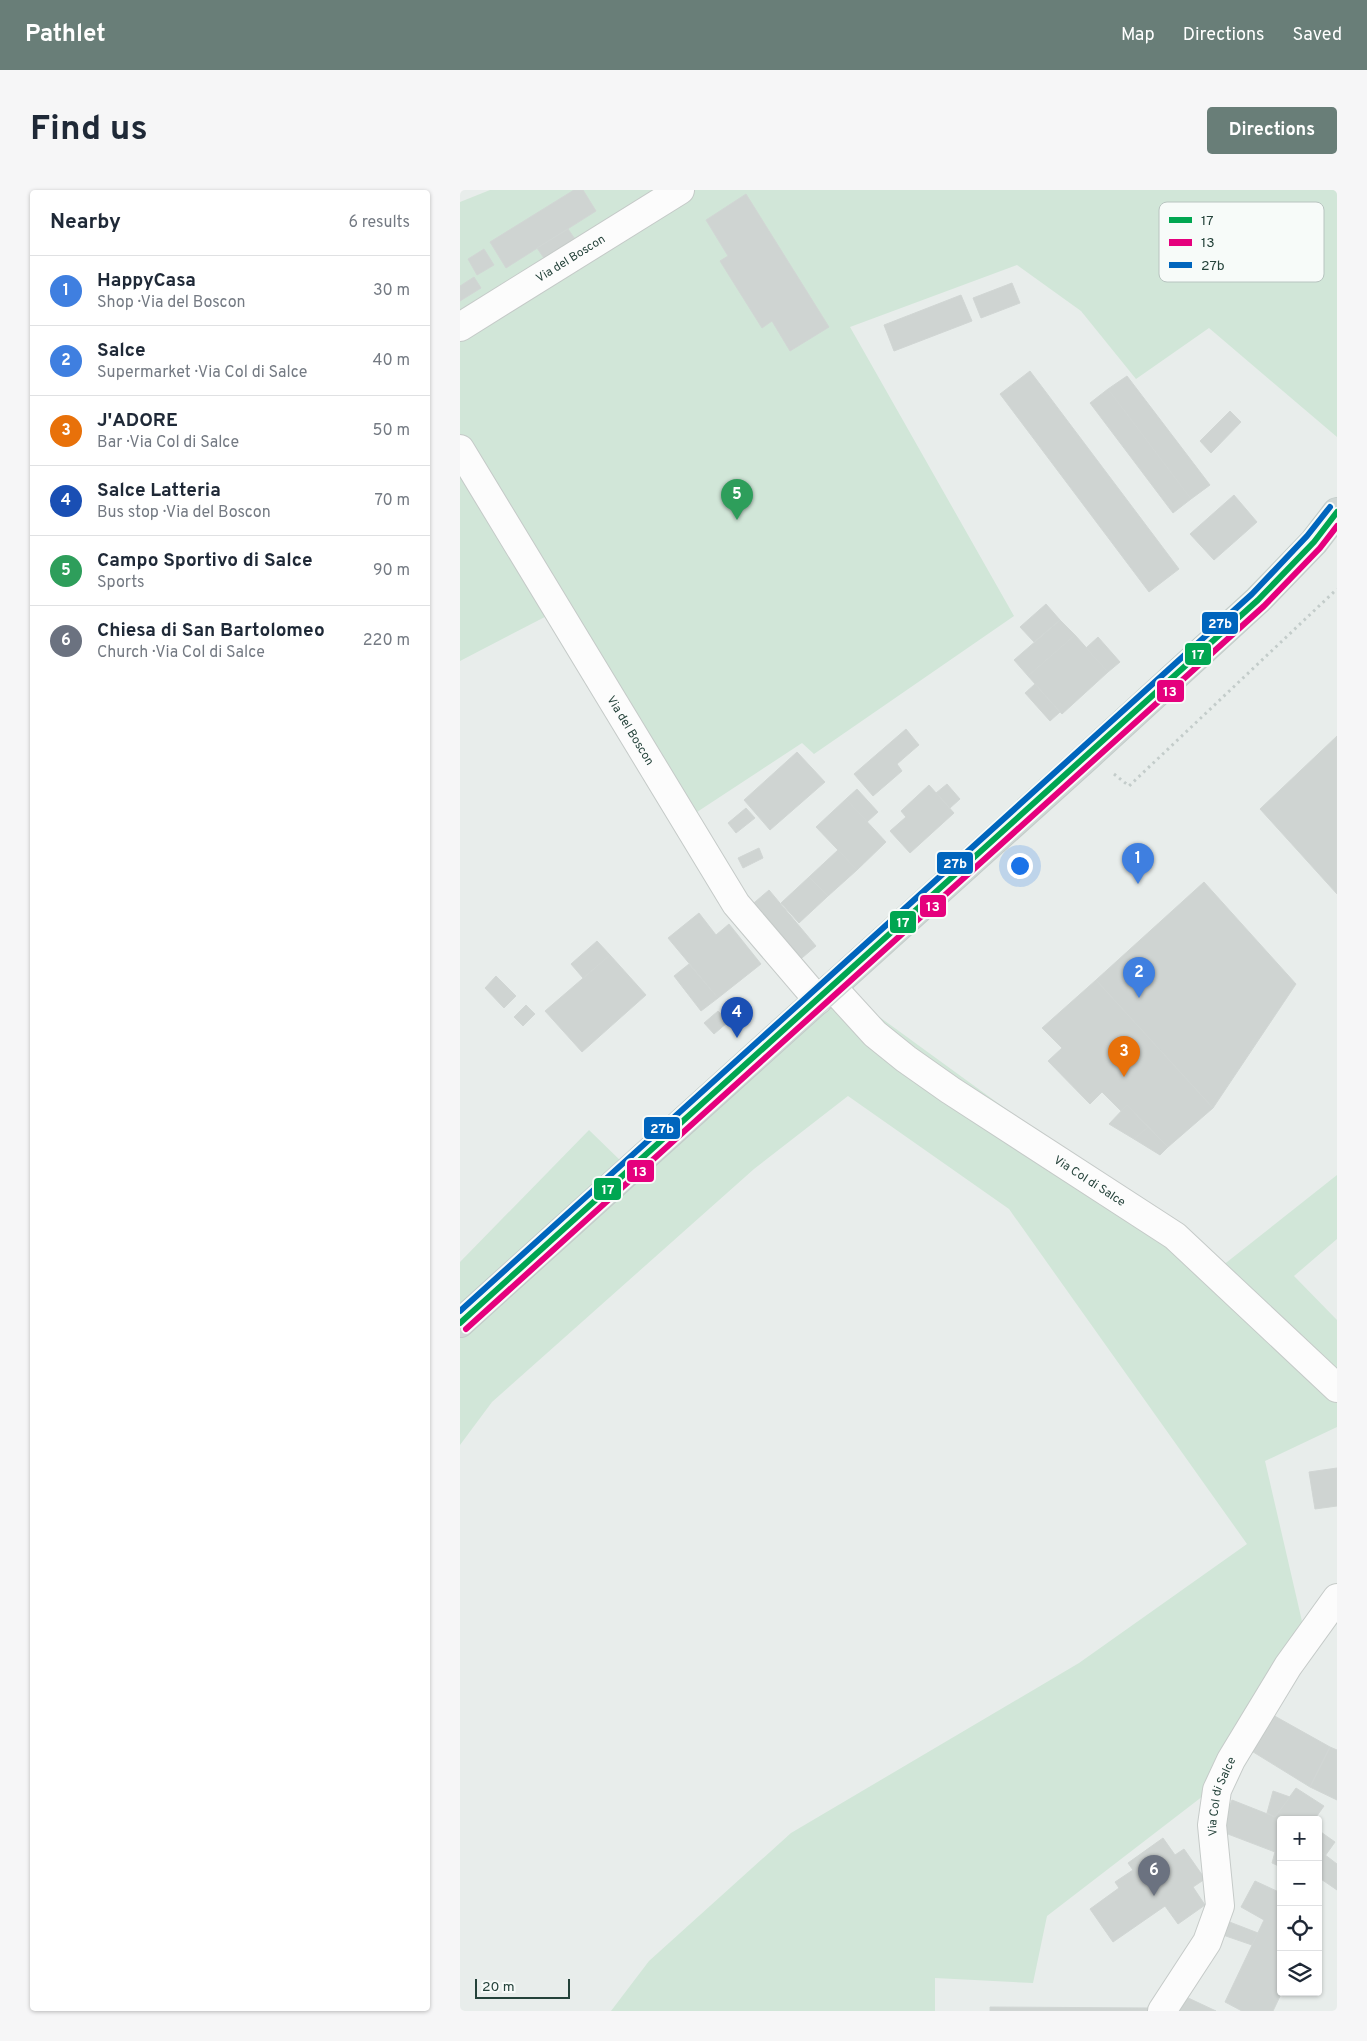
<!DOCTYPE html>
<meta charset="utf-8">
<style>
body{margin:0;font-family:Overpass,sans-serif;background:#f6f6f7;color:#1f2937}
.controls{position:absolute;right:15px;bottom:15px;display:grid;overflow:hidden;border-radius:5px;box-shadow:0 1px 4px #0004}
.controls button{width:45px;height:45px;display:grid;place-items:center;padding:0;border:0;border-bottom:1px solid #e0e1e3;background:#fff;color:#1f2937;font:25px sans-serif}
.scale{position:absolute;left:15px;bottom:12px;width:95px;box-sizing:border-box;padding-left:5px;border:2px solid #24423a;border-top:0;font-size:14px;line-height:18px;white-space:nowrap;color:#24423a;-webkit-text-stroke:4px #f7fbf9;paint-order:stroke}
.you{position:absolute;left:559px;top:675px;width:18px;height:18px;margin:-12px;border:4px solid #fff;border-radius:50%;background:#1a73e8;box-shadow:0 0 0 8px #1a73e833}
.badge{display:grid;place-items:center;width:32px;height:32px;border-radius:50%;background:#697e78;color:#fff;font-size:16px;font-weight:700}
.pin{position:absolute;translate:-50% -41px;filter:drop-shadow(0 1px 2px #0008)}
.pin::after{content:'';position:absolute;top:26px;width:18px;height:15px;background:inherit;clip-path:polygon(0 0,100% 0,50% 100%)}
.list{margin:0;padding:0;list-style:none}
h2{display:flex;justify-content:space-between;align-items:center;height:65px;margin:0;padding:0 20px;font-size:21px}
h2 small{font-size:16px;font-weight:400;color:#747a83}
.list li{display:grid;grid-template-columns:32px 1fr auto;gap:15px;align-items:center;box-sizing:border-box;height:70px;padding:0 20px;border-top:1px solid #e0e1e3}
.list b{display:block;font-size:19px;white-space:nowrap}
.list p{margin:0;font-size:16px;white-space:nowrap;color:#747a83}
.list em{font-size:16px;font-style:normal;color:#747a83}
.icon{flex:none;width:28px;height:28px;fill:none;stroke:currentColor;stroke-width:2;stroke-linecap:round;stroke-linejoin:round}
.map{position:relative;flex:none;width:877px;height:1821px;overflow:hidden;border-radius:5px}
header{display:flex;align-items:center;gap:30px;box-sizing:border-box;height:70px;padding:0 25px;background:#697e78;color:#fff}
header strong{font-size:24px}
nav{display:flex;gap:28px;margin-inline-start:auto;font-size:18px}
.intro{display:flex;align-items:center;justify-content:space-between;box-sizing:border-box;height:120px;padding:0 30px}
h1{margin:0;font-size:35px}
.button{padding:12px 22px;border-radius:5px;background:#697e78;color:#fff;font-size:18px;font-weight:700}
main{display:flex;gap:30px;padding:0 30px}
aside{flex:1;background:#fff;border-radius:5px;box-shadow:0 1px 4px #0004}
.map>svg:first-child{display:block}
</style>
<header>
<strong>Pathlet</strong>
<nav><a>Map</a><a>Directions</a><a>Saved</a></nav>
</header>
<div class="intro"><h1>Find us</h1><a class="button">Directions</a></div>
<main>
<aside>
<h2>Nearby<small>6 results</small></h2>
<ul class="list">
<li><span class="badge" style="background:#3f7fe0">1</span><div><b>HappyCasa</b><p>Shop · Via del Boscon</p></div><em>30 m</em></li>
<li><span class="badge" style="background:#3f7fe0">2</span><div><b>Salce</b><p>Supermarket · Via Col di Salce</p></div><em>40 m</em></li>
<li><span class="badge" style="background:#e8710a">3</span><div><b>J'ADORE</b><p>Bar · Via Col di Salce</p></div><em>50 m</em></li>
<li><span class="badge" style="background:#1a4fb4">4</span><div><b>Salce Latteria</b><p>Bus stop · Via del Boscon</p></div><em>70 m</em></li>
<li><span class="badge" style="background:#2e9e5b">5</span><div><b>Campo Sportivo di Salce</b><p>Sports</p></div><em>90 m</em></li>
<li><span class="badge" style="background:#6b7280">6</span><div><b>Chiesa di San Bartolomeo</b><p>Church · Via Col di Salce</p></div><em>220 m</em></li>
</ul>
</aside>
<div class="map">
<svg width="877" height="1821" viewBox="0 0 877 1821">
<rect width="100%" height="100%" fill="#e8edeb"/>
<g fill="#d1e6d8">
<polygon points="30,0 877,0 877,247 749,138 676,189 621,121 557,75 390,137 554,426 354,564 342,553 237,622 108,415 0,471 0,12"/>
<polygon points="381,799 762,1076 877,985 877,1049 834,1086 877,1130 877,1237 805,1271 844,1440 743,1606 587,1726 573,1793 475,1788 475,1821 151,1821 189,1771 331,1643 619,1473 787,1354 549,1019 388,906 294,979 32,1212 0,1255 0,1072 129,940 164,974"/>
</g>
<g fill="#cfd4d2" stroke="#d1d6d4">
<polygon points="114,0 123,0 136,21 46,78 30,52"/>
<polygon points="286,4 369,137 330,161 312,131 302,138 260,71 268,66 246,30"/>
<polygon points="108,39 117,52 86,71 77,58"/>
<polygon points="24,59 34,75 17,85 8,69"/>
<polygon points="14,87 21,98 0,111 0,96"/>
<polygon points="552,93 560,113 521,128 513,108"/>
<polygon points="501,105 512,131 434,161 424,135"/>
<polygon points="570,181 719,379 689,402 540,204"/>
<polygon points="667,186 750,295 731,309 648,199"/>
<polygon points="648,199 731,309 713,323 630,213"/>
<polygon points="770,221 781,232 751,263 740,251"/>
<polygon points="774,305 797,332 754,370 730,344"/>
<polygon points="586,414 600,430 574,452 560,437"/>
<polygon points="600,430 615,445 568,486 554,470"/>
<polygon points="615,445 648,482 602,524 568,486"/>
<polygon points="638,447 660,472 648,482 626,458"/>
<polygon points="575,494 600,522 590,531 565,503"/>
<polygon points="446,539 459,555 437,574 442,581 413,606 394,584"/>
<polygon points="877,546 877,704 800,619"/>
<polygon points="337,562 365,592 310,640 284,610"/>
<polygon points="487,594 500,609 490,618 476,603"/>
<polygon points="469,595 494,623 450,663 430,641 446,627 441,621"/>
<polygon points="397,599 418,622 407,632 386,609"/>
<polygon points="386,609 426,652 397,680 356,637"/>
<polygon points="286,618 295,628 276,643 268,633"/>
<polygon points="299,658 303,668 283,678 278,668"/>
<polygon points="378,660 397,680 368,706 349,687"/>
<polygon points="349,687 368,706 339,733 321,713"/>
<polygon points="744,692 836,794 753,918 636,790"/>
<polygon points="309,700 356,756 336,773 288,718"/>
<polygon points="239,723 256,745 269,734 301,774 258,808 208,748"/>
<polygon points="137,751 150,765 123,788 111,774"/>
<polygon points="150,765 186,805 122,862 85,821"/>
<polygon points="229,774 258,808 241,821 214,786"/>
<polygon points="36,786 56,806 44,818 25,798"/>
<polygon points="636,790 753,918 708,957 667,915 661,921 642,902 630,914 588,871 602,858 582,838"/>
<polygon points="66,815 75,824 63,836 54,827"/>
<polygon points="258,821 268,832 254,844 244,833"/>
<polygon points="667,915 688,937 674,949 649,934"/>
<polygon points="688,937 708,957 700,965 674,949"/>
<polygon points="877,1278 877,1316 855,1319 849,1282"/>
<polygon points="811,1524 870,1557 850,1597 790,1560"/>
<polygon points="870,1557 877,1560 877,1610 850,1597"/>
<polygon points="836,1598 864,1616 854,1630 821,1630 821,1677 812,1673 815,1662 760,1641 772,1610 815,1627"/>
<polygon points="813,1601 830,1607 815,1627 807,1623"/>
<polygon points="858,1640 875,1652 865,1666 858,1660"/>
<polygon points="703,1648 715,1665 724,1659 745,1689 733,1697 745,1715 718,1734 705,1716 653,1752 630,1719 659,1698 655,1692 673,1680 668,1673"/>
<polygon points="860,1661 877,1674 877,1700 858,1687 858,1665"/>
<polygon points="795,1691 821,1703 821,1802 822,1802 813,1821 782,1821 765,1812 804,1730 781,1717"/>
<polygon points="767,1731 798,1743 792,1755 760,1744"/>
<polygon points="724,1806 756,1821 717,1821"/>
<polygon points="530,1817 692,1818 692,1821 530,1821"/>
</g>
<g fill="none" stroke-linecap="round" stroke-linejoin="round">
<defs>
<g id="minor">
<path id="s1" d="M0,137L220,0"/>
<path id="s2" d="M0,259L276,714L358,810"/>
<path id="s3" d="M372,797L415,844L446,869L490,900L715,1046L877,1198"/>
<path id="s4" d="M702,1821L747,1752L760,1716L752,1635L757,1600L771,1570L828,1476L877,1408"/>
</g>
<polyline id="major" points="0,1133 629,565 798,410 854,352 877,322"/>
</defs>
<use href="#minor" stroke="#c5cac8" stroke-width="30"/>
<use href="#major" stroke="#c3ccc9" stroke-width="30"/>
<polyline stroke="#c3ccca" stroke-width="3" stroke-dasharray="2.5 4" stroke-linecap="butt" points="654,584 669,596 877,399"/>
<use href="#minor" stroke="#fcfcfc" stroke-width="28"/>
<use href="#major" stroke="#cfd7d5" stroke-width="28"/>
<defs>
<polyline id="bus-1" points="0,1133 798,410 854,352 877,322"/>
<polyline id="bus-2" points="6,1139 804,416 860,358 877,336"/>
<polyline id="bus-3" points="0,1121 792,404 847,346 870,317"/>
</defs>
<use href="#bus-1" stroke="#f7fbf9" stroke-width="10"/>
<use href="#bus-2" stroke="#f7fbf9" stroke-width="10"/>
<use href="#bus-3" stroke="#f7fbf9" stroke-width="10"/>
<use href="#bus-1" stroke="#00a651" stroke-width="6"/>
<use href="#bus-2" stroke="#e5007d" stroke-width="6"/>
<use href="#bus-3" stroke="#0065bd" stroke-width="6"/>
</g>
<g text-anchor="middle" stroke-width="4" stroke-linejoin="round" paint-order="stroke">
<g font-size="12" fill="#24423a" stroke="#f7fbf9">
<text dy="4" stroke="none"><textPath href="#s1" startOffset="130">Via del Boscon</textPath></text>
<text dy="4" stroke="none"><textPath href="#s2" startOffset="329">Via del Boscon</textPath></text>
<text dy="4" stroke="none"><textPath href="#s3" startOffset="324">Via Col di Salce</textPath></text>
<text dy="4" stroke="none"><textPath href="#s4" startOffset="232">Via Col di Salce</textPath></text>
</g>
</g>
<rect x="699" y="12" width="165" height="80" rx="8" fill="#f7fbf9" stroke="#b8c4c0" stroke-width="1"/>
<rect x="709" y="27" width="23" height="6" fill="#00a651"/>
<rect x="709" y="49" width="23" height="7" fill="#e5007d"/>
<rect x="709" y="72" width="23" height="6" fill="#0065bd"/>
<g font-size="14" fill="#24423a">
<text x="741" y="35">17</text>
<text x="741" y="57">13</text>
<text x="741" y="80">27b</text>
</g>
<g stroke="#f7fbf9" stroke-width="2">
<rect x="741" y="421" width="38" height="24" rx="5" fill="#0065bd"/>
<rect x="724" y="452" width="28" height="24" rx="5" fill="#00a651"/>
<rect x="696" y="489" width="29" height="24" rx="5" fill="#e5007d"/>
<rect x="476" y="661" width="38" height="24" rx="5" fill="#0065bd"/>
<rect x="459" y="704" width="28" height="24" rx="5" fill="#e5007d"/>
<rect x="429" y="720" width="28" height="24" rx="5" fill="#00a651"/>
<rect x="183" y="926" width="38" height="24" rx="5" fill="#0065bd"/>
<rect x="166" y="969" width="29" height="24" rx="5" fill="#e5007d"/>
<rect x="133" y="987" width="29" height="24" rx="5" fill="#00a651"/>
</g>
<g font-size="14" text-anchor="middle" font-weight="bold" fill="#fff">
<text x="760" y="438">27b</text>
<text x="738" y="469">17</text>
<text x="710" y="506">13</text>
<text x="495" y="678">27b</text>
<text x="473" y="721">13</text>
<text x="443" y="737">17</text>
<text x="202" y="943">27b</text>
<text x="180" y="986">13</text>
<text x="148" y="1004">17</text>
</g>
</svg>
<div class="controls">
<button>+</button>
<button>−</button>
<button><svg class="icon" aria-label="locate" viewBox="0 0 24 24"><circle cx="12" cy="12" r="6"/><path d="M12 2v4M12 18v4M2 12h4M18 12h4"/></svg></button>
<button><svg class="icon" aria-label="layers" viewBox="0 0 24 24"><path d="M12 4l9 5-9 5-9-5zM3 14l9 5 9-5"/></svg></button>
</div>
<div class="scale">20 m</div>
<div class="you"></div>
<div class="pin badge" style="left:678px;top:694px;background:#3f7fe0">1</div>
<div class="pin badge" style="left:679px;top:808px;background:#3f7fe0">2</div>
<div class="pin badge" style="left:664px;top:887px;background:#e8710a">3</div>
<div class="pin badge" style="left:277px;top:848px;background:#1a4fb4">4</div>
<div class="pin badge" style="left:277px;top:330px;background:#2e9e5b">5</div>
<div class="pin badge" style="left:694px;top:1706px;background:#6b7280">6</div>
</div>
</main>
